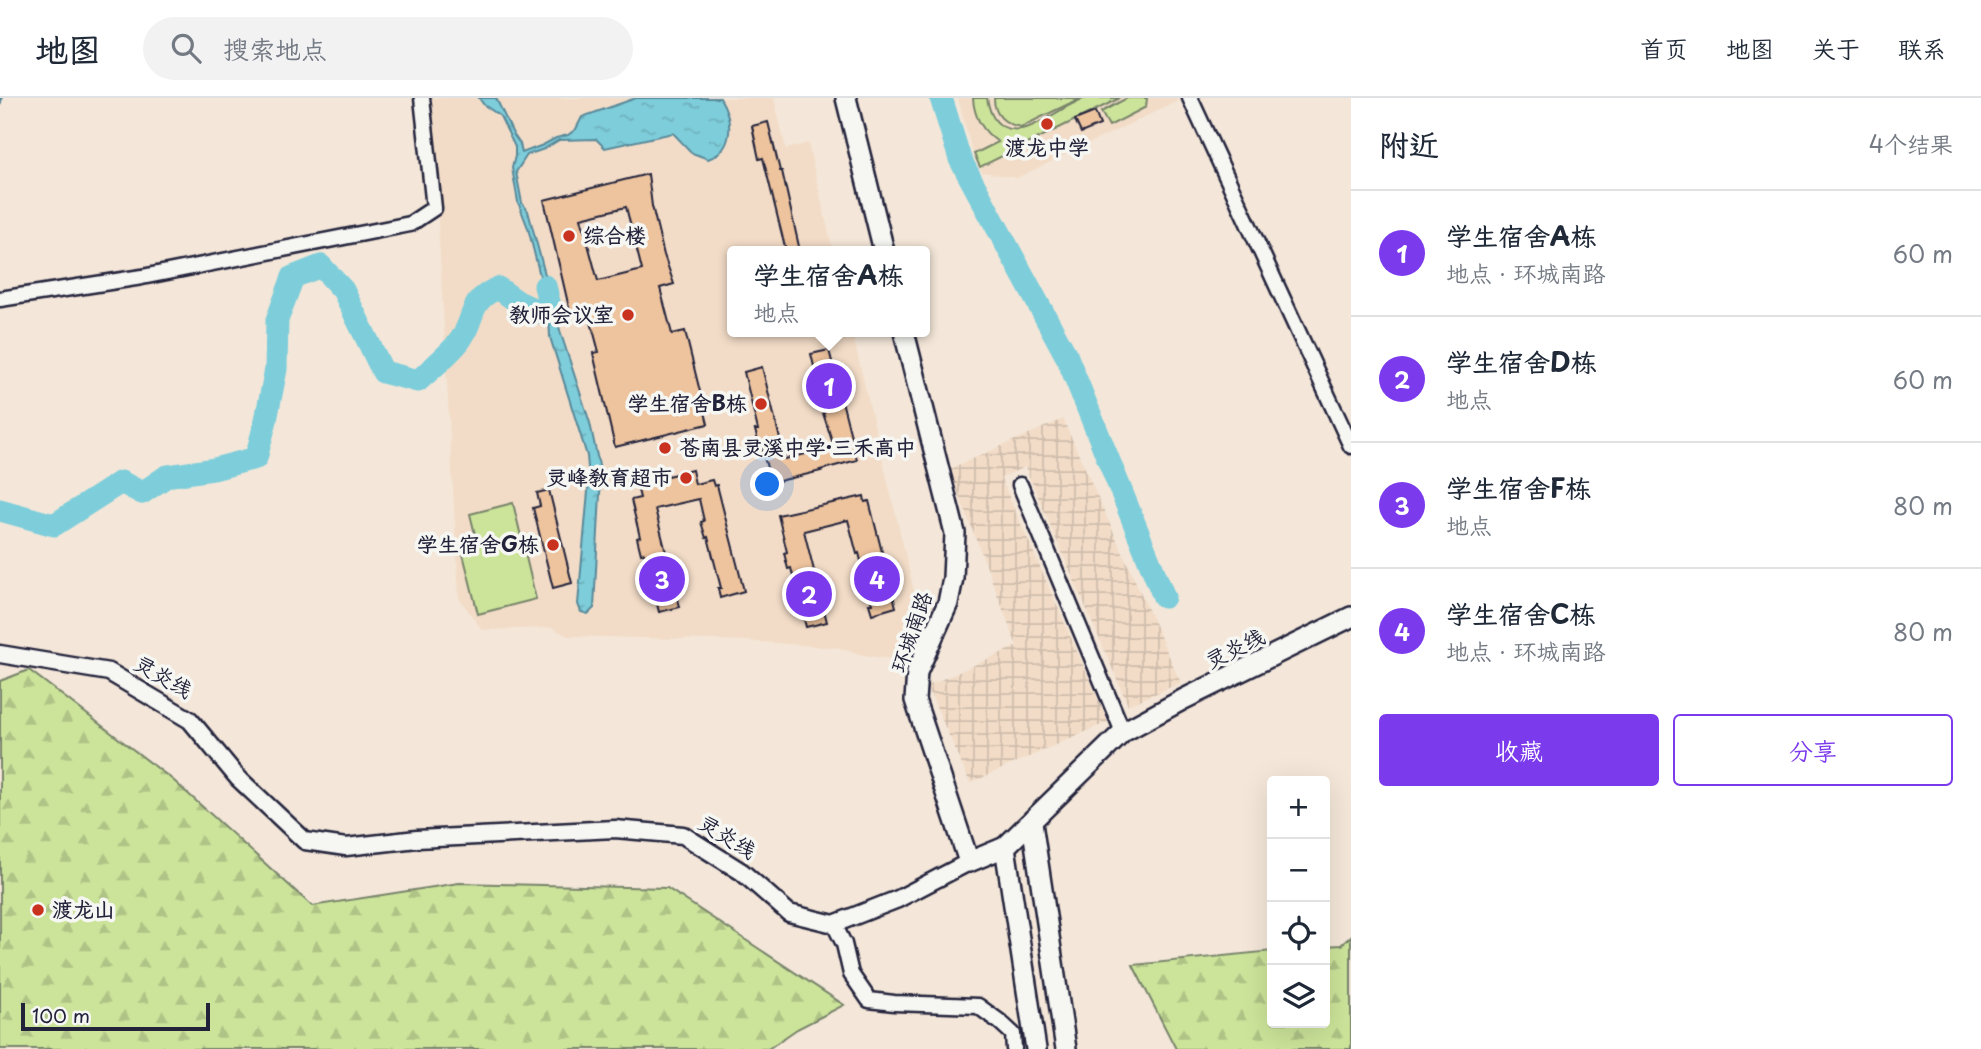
<!DOCTYPE html>
<html lang="zh">
<meta charset="utf-8">
<style>
body{margin:0;font-family:"Playpen Sans","LXGW WenKai TC",sans-serif;background:#f2f2f3;color:#1f2937}
.controls{position:absolute;right:21px;bottom:21px;display:grid;overflow:hidden;border-radius:7px;box-shadow:0 7px 28px #0002}
.controls button{width:63px;height:63px;display:grid;place-items:center;padding:0;border:0;border-bottom:2px solid #e0e1e3;background:#fff;color:#1f2937;font:35px sans-serif}
.scale{position:absolute;left:21px;bottom:18px;width:189px;box-sizing:border-box;padding-left:7px;border:4px solid #22223b;border-top:0;font-size:19px;line-height:24px;white-space:nowrap;color:#22223b;-webkit-text-stroke:5px #f6f6f2;paint-order:stroke}
.you{position:absolute;left:768px;top:387px;width:24px;height:24px;margin:-18px;border:5px solid #fff;border-radius:50%;background:#1a73e8;box-shadow:0 0 0 10px #1a73e833}
.badge{display:grid;place-items:center;width:46px;height:46px;border-radius:50%;background:#7c3aed;color:#fff;font-size:23px;font-weight:700}
.pin{position:absolute;translate:-50% -50%;border:4px solid #fff;box-shadow:0 2px 7px #0006}
.popup{position:absolute;left:727px;top:148px;width:203px;height:91px;box-sizing:border-box;display:grid;place-content:center;border-radius:7px;background:#fff;filter:drop-shadow(0 2px 5px #0005);font-size:23px;white-space:nowrap;color:#747a83}
.popup b{font-size:26px;color:#1f2937}
.popup::after{content:'';position:absolute;left:50%;top:100%;margin-left:-14px;border:14px solid transparent;border-top-color:#fff}
.list{margin:0;padding:0;list-style:none}
h2{display:flex;justify-content:space-between;align-items:center;height:91px;margin:0;padding:0 28px;font-size:30px}
h2 small{font-size:23px;font-weight:400;color:#747a83}
.list li{display:grid;grid-template-columns:46px 1fr auto;gap:21px;align-items:center;box-sizing:border-box;height:126px;padding:0 28px;border-top:2px solid #e0e1e3}
.list b{display:block;font-size:26px;white-space:nowrap}
.list p{margin:0;font-size:23px;white-space:nowrap;color:#747a83}
.list em{font-size:23px;font-style:normal;color:#747a83}
.actions{display:flex;gap:14px;padding:21px 28px}
.actions a{flex:1;padding:16px 0;border:2px solid #7c3aed;border-radius:7px;text-align:center;font-size:24px;color:#7c3aed}
.actions .main{background:#7c3aed;color:#fff}
.icon{flex:none;width:38px;height:38px;fill:none;stroke:currentColor;stroke-width:2;stroke-linecap:round;stroke-linejoin:round}
.map{position:relative;flex:none;width:1351px;height:951px;overflow:hidden}
header{display:flex;align-items:center;gap:42px;box-sizing:border-box;height:98px;padding:0 35px;background:#fff;border-bottom:2px solid #e0e1e3}
header strong{font-size:33px}
nav{display:flex;gap:38px;margin-inline-start:auto;font-size:24px}
.search{width:490px;height:63px;background:#f2f2f3;display:flex;align-items:center;gap:18px;box-sizing:border-box;padding:0 24px;border-radius:38px;color:#747a83;font-size:26px}
main{display:flex}
aside{flex:1;background:#fff}
.map>svg:first-child{display:block}
</style>
<header>
<strong>地图</strong>
<div class="search"><svg class="icon" aria-label="search" viewBox="0 0 24 24"><circle cx="10" cy="10" r="6"/><path d="M15 15l6 6"/></svg>搜索地点</div>
<nav><a>首页</a><a>地图</a><a>关于</a><a>联系</a></nav>
</header>
<main>
<div class="map">
<svg width="1351" height="951" viewBox="0 0 1351 951">
<defs>
<pattern id="industrial-grid" width="8" height="8" patternUnits="userSpaceOnUse" patternTransform="scale(1.75)"><rect width="8" height="8" fill="#f2dcc7"/><path d="M0 4h8M4 0v8" fill="none" stroke="#cfbcac"/></pattern>
<pattern id="forest-firs" width="22" height="20" patternUnits="userSpaceOnUse" patternTransform="scale(1.75)"><rect width="22" height="20" fill="#cce49a"/><path d="M5 1l3.5 6h-7zM16 11l3.5 6h-7z" fill="#afc386"/></pattern>
<pattern id="water-ripples" width="26" height="14" patternUnits="userSpaceOnUse" patternTransform="scale(1.75)"><rect width="26" height="14" fill="#7ecdda"/><path d="M2 4q2-2 4 0t4 0M15 11q2-2 4 0t4 0" fill="none" stroke="#6db0bc"/></pattern>
</defs>
<rect width="100%" height="100%" fill="#f4e7d9"/>
<filter id="ink" filterUnits="userSpaceOnUse"><feTurbulence type="fractalNoise" baseFrequency=".0143" numOctaves="2"/><feDisplacementMap in="SourceGraphic" scale="14" xChannelSelector="R" yChannelSelector="G"/><feConvolveMatrix kernelMatrix="1 2 1 2 8 2 1 2 1" color-interpolation-filters="sRGB"/></filter>
<g filter="url(#ink)">
<g fill="#f2dcc7">
<polygon points="431,0 774,0 786,51 808,45 833,153 733,153 733,234 852,234 924,534 919,539 906,563 862,557 839,550 746,543 568,538 552,530 482,532 459,500"/>
<polygon points="958,0 1177,0 1178,3 1017,80 982,74 971,50"/>
</g>
<polygon fill="url(#industrial-grid)" points="1063,321 1181,585 1128,607 1025,369 1001,380 1108,624 970,685 927,588 1017,548 949,371"/>
<g fill="url(#forest-firs)" stroke="#77836a" stroke-width="2">
<polygon points="29,572 173,682 312,808 459,785 667,790 844,907 797,931 768,951 0,951 0,583"/>
<polygon points="1351,838 1351,951 1176,951 1133,867 1272,853 1272,925 1325,925 1325,848 1341,847"/>
</g>
<g fill="#cce49a" stroke="#77836a" stroke-width="2">
<path d="M973,0H987C989,11 992,22 1002,28C1028,43 1062,5 1087,0C1098,0 1110,0 1120,0L980,69L974,56L998,44C982,33 974,19 973,0Z"/>
<path d="M994,0H1081L1021,29C1004,26 994,17 994,0Z"/>
<polygon points="1127,0 1147,0 1146,9 1109,28 1101,14"/>
<polygon points="513,405 536,501 478,516 461,448 477,444 470,416"/>
</g>
<path fill="url(#water-ripples)" stroke="#59899a" stroke-width="2" d="M479,0H496L513,36L520,46L522,55L543,47L556,40L568,37L576,31L582,19L636,0H720C733,21 735,52 708,61L692,55L673,35L605,50L596,41L559,42L544,51L527,57L516,74L522,105L528,113L561,236L590,325L601,377L594,510L588,516L581,514L578,506L589,382L587,358L550,239L549,218L542,186L528,130L518,104L512,70L515,58V49L500,18L484,7Z"/>
<g fill="none" stroke-linecap="round" stroke-linejoin="round">
<polyline stroke="#59899a" stroke-width="3.5" points="0,6 1,0"/>
<g stroke="#7ecdda" stroke-width="23">
<polyline points="941,0 960,61 1067,259 1164,499"/>
<path d="M0,412L54,427L121,384L142,395L167,378L214,371L256,360L266,322L276,271L277,222L293,179L321,168L343,192L383,274L418,283C429,273 454,252 461,241C476,218 468,203 498,190L518,204L542,215L551,212L545,188"/>
</g>
</g>
<g fill="#eec49e" stroke="#22223b" stroke-width="2" fill-rule="evenodd">
<polygon points="1095,14 1100,27 1081,35 1075,22"/>
<polygon points="768,24 780,73 782,73 800,153 786,153 763,60 759,61 752,28"/>
<path d="M648,76L652,108L664,157L674,186L660,190L672,236L685,233L708,326L615,349L593,255L599,254L587,209L570,214L544,102ZM626,109L642,172L598,183L581,120Z"/>
<polygon points="829,252 857,362 820,372 821,373 771,385 761,347 759,347 755,332 758,332 744,274 762,269 785,361 834,349 823,315 825,314 811,256"/>
<polygon points="692,372 695,386 712,382 714,388 717,387 744,493 720,500 718,490 721,490 708,439 706,440 701,424 704,423 699,401 668,408 655,411 680,509 659,514 644,455 641,456 637,440 640,439 631,402 640,400 637,388 644,387 643,384"/>
<polygon points="549,392 572,485 553,490 533,410 540,408 537,395"/>
<polygon points="864,398 865,404 869,403 896,509 872,516 869,506 872,506 859,455 857,456 848,422 804,433 827,524 806,529 791,470 788,471 784,455 787,454 778,417"/>
</g>
<g fill="none" stroke-linecap="round" stroke-linejoin="round">
<defs>
<g id="minor">
<polyline points="1190,0 1351,348"/>
<polyline points="0,201 142,179 410,126 434,110 422,0"/>
<polyline points="1020,387 1123,634"/>
<polyline points="834,826 844,846 851,876 869,902 894,905 978,908 1000,924 1013,936 1014,951"/>
</g>
<polyline id="tertiary" points="0,556 109,574 190,622 238,680 305,743 346,749 417,741 615,731 683,737 742,774 789,815 834,826 898,801 969,764"/>
<g id="secondary">
<polyline points="846,0 884,153"/>
<polyline points="904,234 955,435 953,480 948,505 917,574 915,602 969,764 1005,749 1123,634 1184,601 1351,519"/>
<polyline points="1032,725 1066,951"/>
<polyline points="1005,749 1036,951"/>
</g>
</defs>
<use href="#minor" stroke="#22223b" stroke-width="19"/>
<use href="#tertiary" stroke="#22223b" stroke-width="21"/>
<use href="#secondary" stroke="#22223b" stroke-width="24"/>
<use href="#minor" stroke="#f6f6f2" stroke-width="14"/>
<use href="#tertiary" stroke="#f6f6f2" stroke-width="16"/>
<use href="#secondary" stroke="#f6f6f2" stroke-width="19"/>
</g>
</g>
<g fill="#c8321e" stroke="#f6f6f2" stroke-width="2.5">
<circle cx="1047" cy="26" r="7"/>
<circle cx="569" cy="138" r="7"/>
<circle cx="628" cy="217" r="7"/>
<circle cx="761" cy="306" r="7"/>
<circle cx="665" cy="350" r="7"/>
<circle cx="686" cy="380" r="7"/>
<circle cx="553" cy="447" r="7"/>
<circle cx="38" cy="812" r="7"/>
</g>
<g text-anchor="middle" stroke-width="7" stroke-linejoin="round" paint-order="stroke">
<g font-size="21" font-weight="bold" fill="#22223b" stroke="#f6f6f2" text-anchor="end">
<text x="1047" y="57" text-anchor="middle">渡龙中学</text>
<text x="583" y="145" text-anchor="start">综合楼</text>
<text x="614" y="224">教师会议室</text>
<text x="747" y="313">学生宿舍B栋</text>
<text x="679" y="357" text-anchor="start">苍南县灵溪中学·三禾高中</text>
<text x="672" y="387">灵峰教育超市</text>
<text x="539" y="454">学生宿舍G栋</text>
<text x="52" y="819" text-anchor="start">渡龙山</text>
</g>
<g font-size="21" fill="#22223b" stroke="#f6f6f2">
<text transform="translate(912 534) rotate(-71)" y="7">环城南路</text>
<text transform="translate(1235 551) rotate(-26)" y="7">灵炎线</text>
<text transform="translate(163 579) rotate(30)" y="7">灵炎线</text>
<text transform="translate(727 739) rotate(32)" y="7">灵炎线</text>
</g>
</g>
</svg>
<div class="controls">
<button>+</button>
<button>−</button>
<button><svg class="icon" aria-label="locate" viewBox="0 0 24 24"><circle cx="12" cy="12" r="6"/><path d="M12 2v4M12 18v4M2 12h4M18 12h4"/></svg></button>
<button><svg class="icon" aria-label="layers" viewBox="0 0 24 24"><path d="M12 4l9 5-9 5-9-5zM3 14l9 5 9-5"/></svg></button>
</div>
<div class="scale">100 m</div>
<div class="you"></div>
<div class="pin badge" style="left:829px;top:288px">1</div>
<div class="popup"><b>学生宿舍A栋</b>地点</div>
<div class="pin badge" style="left:809px;top:496px">2</div>
<div class="pin badge" style="left:662px;top:481px">3</div>
<div class="pin badge" style="left:877px;top:481px">4</div>
</div>
<aside>
<h2>附近<small>4个结果</small></h2>
<ul class="list">
<li><span class="badge">1</span><div><b>学生宿舍A栋</b><p>地点 · 环城南路</p></div><em>60 m</em></li>
<li><span class="badge">2</span><div><b>学生宿舍D栋</b><p>地点</p></div><em>60 m</em></li>
<li><span class="badge">3</span><div><b>学生宿舍F栋</b><p>地点</p></div><em>80 m</em></li>
<li><span class="badge">4</span><div><b>学生宿舍C栋</b><p>地点 · 环城南路</p></div><em>80 m</em></li>
</ul>
<div class="actions"><a class="main">收藏</a><a>分享</a></div>
</aside>
</main>
